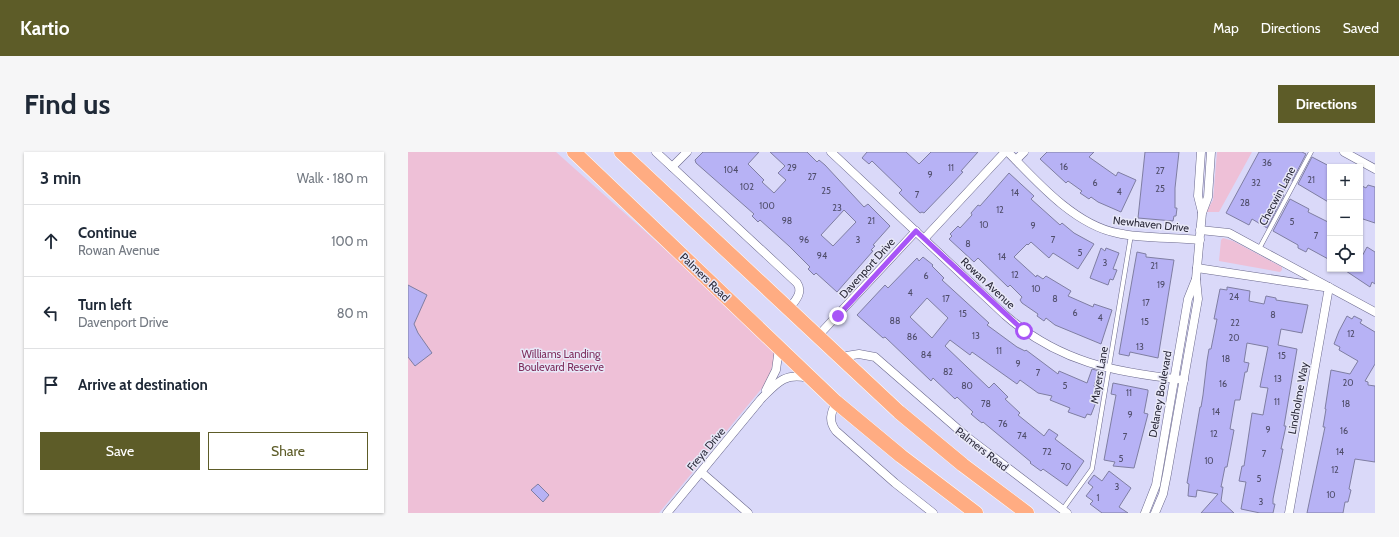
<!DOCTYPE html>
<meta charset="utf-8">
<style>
body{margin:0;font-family:Cabin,sans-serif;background:#f6f6f7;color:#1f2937}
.controls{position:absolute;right:12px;top:12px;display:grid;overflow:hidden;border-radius:0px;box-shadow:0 1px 3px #0004}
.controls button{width:36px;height:36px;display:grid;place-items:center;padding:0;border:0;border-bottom:1px solid #e0e1e3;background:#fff;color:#1f2937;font:20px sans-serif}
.stop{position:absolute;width:12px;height:12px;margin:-9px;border:3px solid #a855f7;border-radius:50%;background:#fff}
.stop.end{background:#a855f7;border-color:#fff;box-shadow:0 1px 4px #0008}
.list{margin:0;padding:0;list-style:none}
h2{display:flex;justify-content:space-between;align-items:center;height:52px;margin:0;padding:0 16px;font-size:17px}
h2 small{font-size:13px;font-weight:400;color:#747a83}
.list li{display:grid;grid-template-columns:26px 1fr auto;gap:12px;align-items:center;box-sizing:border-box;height:72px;padding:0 16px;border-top:1px solid #e0e1e3}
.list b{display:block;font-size:15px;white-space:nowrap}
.list p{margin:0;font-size:13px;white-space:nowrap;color:#747a83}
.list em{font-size:13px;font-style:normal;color:#747a83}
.actions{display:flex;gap:8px;padding:12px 16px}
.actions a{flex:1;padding:9px 0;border:1px solid #5d5c28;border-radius:0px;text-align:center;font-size:14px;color:#5d5c28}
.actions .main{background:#5d5c28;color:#fff}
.icon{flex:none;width:22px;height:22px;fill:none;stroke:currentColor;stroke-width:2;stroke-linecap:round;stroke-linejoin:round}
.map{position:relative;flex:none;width:967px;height:361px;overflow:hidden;border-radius:0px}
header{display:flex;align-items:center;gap:24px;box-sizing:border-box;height:56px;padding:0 20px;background:#5d5c28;color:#fff}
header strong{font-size:19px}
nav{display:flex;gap:22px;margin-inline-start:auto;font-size:14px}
.intro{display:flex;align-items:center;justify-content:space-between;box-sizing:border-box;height:96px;padding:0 24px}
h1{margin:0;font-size:28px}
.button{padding:10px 18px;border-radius:0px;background:#5d5c28;color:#fff;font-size:14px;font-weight:700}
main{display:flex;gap:24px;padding:0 24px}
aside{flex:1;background:#fff;border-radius:0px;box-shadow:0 1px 3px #0004}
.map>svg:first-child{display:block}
</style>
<header>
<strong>Kartio</strong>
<nav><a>Map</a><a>Directions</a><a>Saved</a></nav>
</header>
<div class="intro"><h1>Find us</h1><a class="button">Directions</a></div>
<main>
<aside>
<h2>3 min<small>Walk · 180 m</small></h2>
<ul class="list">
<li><svg class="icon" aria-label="ahead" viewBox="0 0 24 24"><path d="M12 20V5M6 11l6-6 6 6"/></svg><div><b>Continue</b><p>Rowan Avenue</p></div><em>100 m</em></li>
<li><svg class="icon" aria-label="left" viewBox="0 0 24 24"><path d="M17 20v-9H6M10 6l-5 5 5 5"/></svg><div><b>Turn left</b><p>Davenport Drive</p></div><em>80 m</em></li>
<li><svg class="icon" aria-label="arrive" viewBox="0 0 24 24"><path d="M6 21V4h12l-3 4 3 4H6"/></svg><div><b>Arrive at destination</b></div></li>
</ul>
<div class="actions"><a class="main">Save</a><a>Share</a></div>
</aside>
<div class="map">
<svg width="967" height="361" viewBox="0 0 967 361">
<rect width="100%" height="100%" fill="#dad9f9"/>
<g fill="#eec0d7">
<polygon points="0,0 148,0 369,197 360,229 251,361 0,361"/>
<polygon points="809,0 844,0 811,60 798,60 805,48"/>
<polygon points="815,86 825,89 874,115 874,118 872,120 811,109 813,88"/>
</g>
<g fill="#b7b2f5" stroke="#7f7ea2" fill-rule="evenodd">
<path d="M295,0H351L340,12L356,28L354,30L366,41L378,28L370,21L377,14L362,0H399L409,10L411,8L417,13L456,55L460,52L482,74L465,93L467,94L463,98L465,99L429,140L408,121L406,123L400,117L402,115L381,94L352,68L350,70L344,64L346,62L288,11L287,8ZM436,58L448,70L425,94L413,83Z"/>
<polygon points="459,0 498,0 511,12 523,0 570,0 553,19 555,20 542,34 516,61 514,60 512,61 491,41 494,38 464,9 461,12 454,6"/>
<polygon points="639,0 686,0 681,5 708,24 710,20 728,28 713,60 690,50 683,45 681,47 672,41 674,39 660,29 658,31 632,7"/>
<polygon points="737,0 771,0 767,36 767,56 769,56 768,64 766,64 765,69 730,66"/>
<polygon points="851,0 894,0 898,2 884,29 882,28 874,42 876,43 859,76 844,67 841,73 818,61"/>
<polygon points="904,5 923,15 920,15 922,16 922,51 890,32"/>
<polygon points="601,21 626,44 623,47 652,73 654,71 666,81 686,92 670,117 645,101 641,106 623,90 620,93 619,92 606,105 628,125 629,123 635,127 638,124 663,139 660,144 685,155 686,152 704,158 693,192 647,173 638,166 636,169 629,164 630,162 614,151 612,148 614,145 602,133 600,135 570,106 566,110 541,87 544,84 542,82 550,74 552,76 564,63 563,61 570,53 572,54"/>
<polygon points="952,33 958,36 960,33 967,35 967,71 952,66"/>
<polygon points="882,47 901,57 900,60 922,71 922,108 900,96 898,100 890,96 890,93 865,79"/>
<polygon points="959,95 967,100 967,132 964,130 962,135 935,117 952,117 952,108"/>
<polygon points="693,96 697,99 698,96 711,101 705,117 709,118 705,128 702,127 700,133 682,126"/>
<polygon points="729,100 738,102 738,105 766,108 750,206 722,200 721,204 711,202"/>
<path d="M515,105L525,113L524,114L536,126L534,128L581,171L579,173L609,195L617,199L618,198L650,222L651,219L679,231L684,217L691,219L686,234L688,235L683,248L688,250L683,263L679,262L677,266L660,260L662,256L642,248L644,244L630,241L612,228L609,232L564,200L562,203L542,188L537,194L581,236L586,231L600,245L597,247L612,261L610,263L636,284L641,277L650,283L647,287L676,309L659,334L635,317L633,319L622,311L623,310L575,270L574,271L570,268L563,262L565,260L549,245L547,247L525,226L523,229L477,185L475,186L449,163L477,133L480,136L509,106L511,109ZM519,146L540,166L524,186L502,165Z"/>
<polygon points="0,133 19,143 6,172 10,181 24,201 7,214 0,205"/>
<polygon points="819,135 842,139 841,149 856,152 858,144 868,146 868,148 900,153 894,181 873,177 870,193 889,197 876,274 878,274 873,297 875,297 865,347 865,352 867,352 865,361 852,361 833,357 838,330 831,329 834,314 836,314 844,261 855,263 860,236 852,235 860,195 839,191 836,210 841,211 839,220 837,220 832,248 827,248 822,277 826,278 819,315 817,315 813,335 815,335 813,349 826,361 793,361 810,342 789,338 788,345 780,344 781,332 779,331 792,255 793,255 795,243 799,209 801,197 803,197 809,167 806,167 812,137 819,138"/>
<polygon points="939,164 944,167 946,164 954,168 952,171 967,180 967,212 957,229 960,230 960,233 967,234 967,310 947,307 941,337 943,338 940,350 937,350 935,361 899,361 917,275 915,275 918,257 917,257 923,218 942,222 950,209 931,198 932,195 926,192 931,179"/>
<polygon points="705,231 740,238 740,240 736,261 740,262 726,316 705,314 707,310 696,308 708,243 703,242"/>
<polygon points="701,319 723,336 711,355 720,361 694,361 682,352 685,349 678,344 685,335 680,331 686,323 694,329"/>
<polygon points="130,332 141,343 135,350 123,338"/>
</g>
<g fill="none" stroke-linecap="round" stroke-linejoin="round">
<defs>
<g id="service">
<polyline points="851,97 903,0"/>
<polyline points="655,357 684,317 723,83"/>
</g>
<g id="minor">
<path d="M248,0L389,131C396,141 386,150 380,158"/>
<path d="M423,0L597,163C652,211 706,220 776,228"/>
<path d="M600,0C629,30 667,73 709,81C736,87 765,85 792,88"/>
<polyline points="793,0 790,44 794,60"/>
<polyline points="936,0 967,17"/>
<polyline points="608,8 616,0"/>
<polyline points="264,15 279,0"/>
<polyline points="792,78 821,81 967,160"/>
<polyline points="516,87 597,0"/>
<polyline points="789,116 916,135"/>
<polyline points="409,185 508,79"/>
<polyline points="432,205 451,202 467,205 559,285 659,361"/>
<polyline points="358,238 368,218 371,196"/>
<path d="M428,250C423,261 420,269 428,279L487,331L525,361"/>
<polyline points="293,320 340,361"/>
<path d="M259,361L353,247C368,232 376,220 400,226"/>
<polyline points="737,361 748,333 780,147 788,127"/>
<polyline points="747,361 755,342 759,322 790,147 788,127 794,61 800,45 803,0"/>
<polyline points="881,361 921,135"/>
</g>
<g id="trunk">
<polyline points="166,0 428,250 493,304 568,361"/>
<polyline points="213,0 491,260 555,313 619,361"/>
</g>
</defs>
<use href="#service" stroke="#6a688c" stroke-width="5"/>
<use href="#minor" stroke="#6a688c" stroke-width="9"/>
<use href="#trunk" stroke="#fff" stroke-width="15"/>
<use href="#service" stroke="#fff" stroke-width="4"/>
<use href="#minor" stroke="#fff" stroke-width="8"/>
<use href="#trunk" stroke="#ffac82" stroke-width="14"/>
</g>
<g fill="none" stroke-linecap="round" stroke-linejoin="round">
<polyline stroke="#a855f7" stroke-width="5" points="430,164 508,79 616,179"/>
</g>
<g text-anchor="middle" stroke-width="3" stroke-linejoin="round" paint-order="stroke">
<g font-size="9" fill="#4f4d6a">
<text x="859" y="14">36</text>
<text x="656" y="18">16</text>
<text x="384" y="19">29</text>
<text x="543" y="19">11</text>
<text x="323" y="21">104</text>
<text x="752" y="22">27</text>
<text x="522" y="26">9</text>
<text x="404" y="28">27</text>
<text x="903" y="31">21</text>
<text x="687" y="34">6</text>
<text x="848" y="34">32</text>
<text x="339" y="38">102</text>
<text x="752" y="40">25</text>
<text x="418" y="42">25</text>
<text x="711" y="43">4</text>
<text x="607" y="44">14</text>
<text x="509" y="46">7</text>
<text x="837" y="54">28</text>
<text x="359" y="57">100</text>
<text x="429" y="59">23</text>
<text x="592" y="61">12</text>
<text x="379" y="72">98</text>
<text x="463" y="72">21</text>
<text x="884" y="73">5</text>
<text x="576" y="76">10</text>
<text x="625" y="77">9</text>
<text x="908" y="87">7</text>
<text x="396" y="91">96</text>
<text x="450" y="91">3</text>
<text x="645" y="91">7</text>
<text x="560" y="95">8</text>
<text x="672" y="104">5</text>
<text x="414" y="107">94</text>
<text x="594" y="108">14</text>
<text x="697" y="114">3</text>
<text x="746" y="117">21</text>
<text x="607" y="126">12</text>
<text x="518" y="127">6</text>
<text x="753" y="136">19</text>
<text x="628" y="140">10</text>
<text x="502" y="144">4</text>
<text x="826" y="148">24</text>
<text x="538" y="150">17</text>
<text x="647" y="150">8</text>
<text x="738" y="154">17</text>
<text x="667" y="164">6</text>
<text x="555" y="165">15</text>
<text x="865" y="166">8</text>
<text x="692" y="169">4</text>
<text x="487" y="172">88</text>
<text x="737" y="173">15</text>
<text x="827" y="174">22</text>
<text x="943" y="185">12</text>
<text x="568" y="187">13</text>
<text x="504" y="188">86</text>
<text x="826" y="189">20</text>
<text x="732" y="198">13</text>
<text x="591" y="202">11</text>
<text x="518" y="206">84</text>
<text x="874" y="207">15</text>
<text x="818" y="210">18</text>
<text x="610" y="215">9</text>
<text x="540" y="223">82</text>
<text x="630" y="224">7</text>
<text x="870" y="230">13</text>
<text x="940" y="234">20</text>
<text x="815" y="235">16</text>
<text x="559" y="237">80</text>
<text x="657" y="237">5</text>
<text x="721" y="244">11</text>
<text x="869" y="253">11</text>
<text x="578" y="255">78</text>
<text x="938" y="255">18</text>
<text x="808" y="263">14</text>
<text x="722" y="266">9</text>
<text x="595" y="275">76</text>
<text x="860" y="281">9</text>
<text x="936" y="282">16</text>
<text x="806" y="285">12</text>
<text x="614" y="287">74</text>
<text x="717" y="288">7</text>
<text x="639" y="303">72</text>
<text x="932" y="303">14</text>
<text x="856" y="305">7</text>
<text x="713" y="310">5</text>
<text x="801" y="312">10</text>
<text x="658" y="318">70</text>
<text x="927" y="321">12</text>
<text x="851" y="330">5</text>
<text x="709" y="338">3</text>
<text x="923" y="346">10</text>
<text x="690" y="349">1</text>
<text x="853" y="353">3</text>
</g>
<g font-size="11" fill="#2c2b3b" stroke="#e8e8f8">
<text transform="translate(869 44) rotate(-62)" y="4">Checwin Lane</text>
<text transform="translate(743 72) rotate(6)" y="4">Newhaven Drive</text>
<text transform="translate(459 116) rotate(-48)" y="4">Davenport Drive</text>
<text transform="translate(297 125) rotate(44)" y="4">Palmers Road</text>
<text transform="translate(580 131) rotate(43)" y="4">Rowan Avenue</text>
<text transform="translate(691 223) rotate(-80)" y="4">Mayers Lane</text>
<text transform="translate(752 242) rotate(-80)" y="4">Delaney Boulevard</text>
<text transform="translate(890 246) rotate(-80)" y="4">Lindholme Way</text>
<text transform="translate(298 297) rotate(-50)" y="4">Freya Drive</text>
<text transform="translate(574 297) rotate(38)" y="4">Palmers Road</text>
</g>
<g font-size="11" fill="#7e2e5d" stroke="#e8e8f8">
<text x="153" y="206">Williams Landing<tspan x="153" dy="13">Boulevard Reserve</tspan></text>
</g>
</g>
</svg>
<div class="controls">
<button>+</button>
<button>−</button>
<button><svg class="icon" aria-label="locate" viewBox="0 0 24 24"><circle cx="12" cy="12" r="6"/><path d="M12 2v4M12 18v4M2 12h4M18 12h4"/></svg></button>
</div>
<div class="stop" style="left:616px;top:179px"></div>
<div class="stop end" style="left:430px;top:164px"></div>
</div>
</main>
